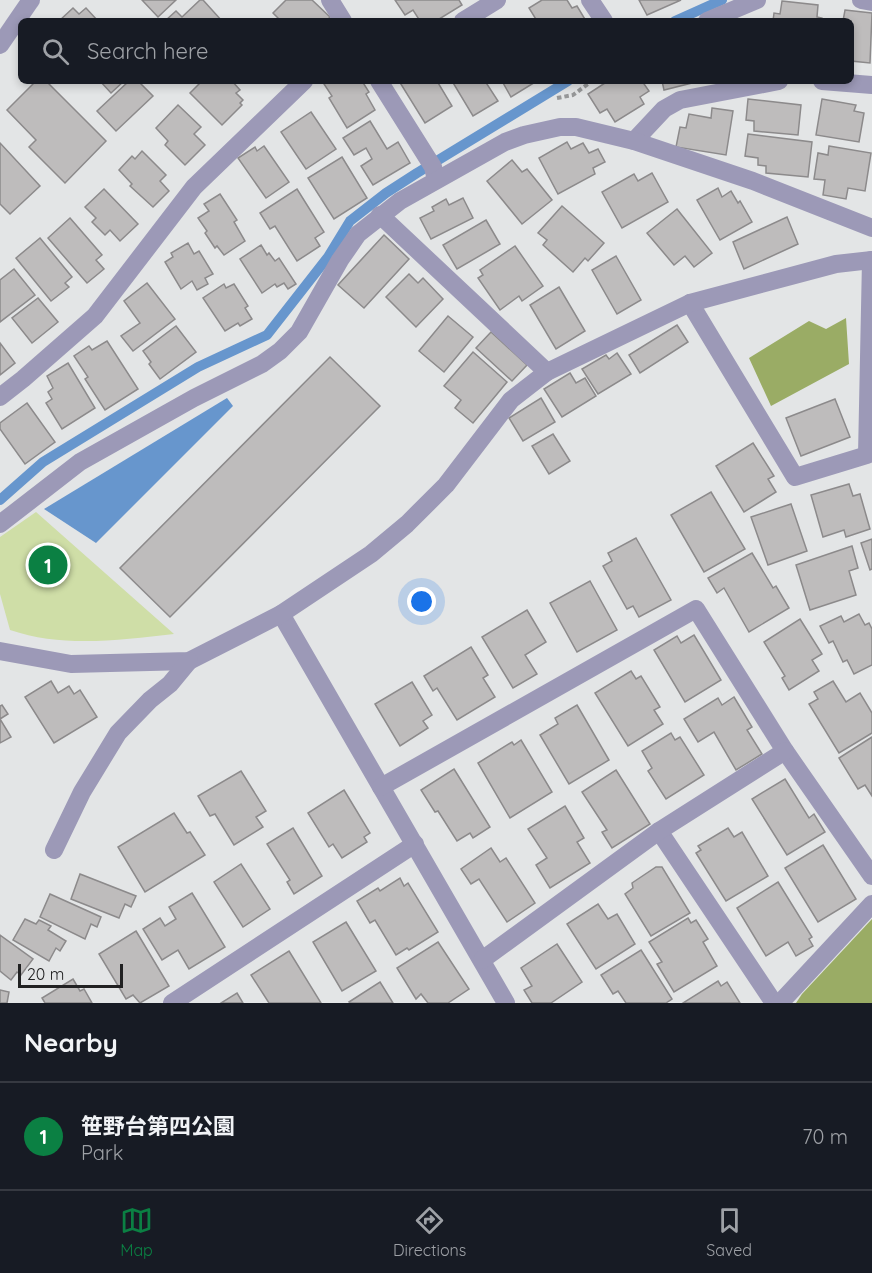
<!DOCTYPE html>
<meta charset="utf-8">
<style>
body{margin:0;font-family:Quicksand,"Noto Sans JP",sans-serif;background:#242831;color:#f1f3f6}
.scale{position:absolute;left:18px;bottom:15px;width:105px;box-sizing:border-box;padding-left:6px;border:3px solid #212122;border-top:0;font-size:16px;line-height:21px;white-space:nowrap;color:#212122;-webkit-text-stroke:4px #e3e5e6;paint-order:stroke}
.you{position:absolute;left:422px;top:602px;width:21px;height:21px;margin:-15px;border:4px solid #fff;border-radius:50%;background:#1a73e8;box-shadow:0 0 0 9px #1a73e833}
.badge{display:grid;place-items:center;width:39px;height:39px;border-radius:50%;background:#0b8043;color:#fff;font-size:20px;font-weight:700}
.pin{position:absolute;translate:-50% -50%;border:3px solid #fff;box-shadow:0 2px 6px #0006}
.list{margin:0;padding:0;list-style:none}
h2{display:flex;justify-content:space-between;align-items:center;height:78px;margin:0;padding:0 24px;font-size:26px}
h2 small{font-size:20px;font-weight:400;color:#9ea1a6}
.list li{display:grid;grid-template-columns:39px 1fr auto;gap:18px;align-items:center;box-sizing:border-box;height:108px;padding:0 24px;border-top:2px solid #363941}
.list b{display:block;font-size:22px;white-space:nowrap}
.list p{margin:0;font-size:20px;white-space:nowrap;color:#9ea1a6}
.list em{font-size:20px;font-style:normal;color:#9ea1a6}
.icon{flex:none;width:33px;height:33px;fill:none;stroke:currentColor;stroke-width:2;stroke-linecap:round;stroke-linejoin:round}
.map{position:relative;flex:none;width:872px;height:1003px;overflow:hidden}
.search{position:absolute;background:#171b24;box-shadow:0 3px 9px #0003;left:18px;right:18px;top:18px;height:66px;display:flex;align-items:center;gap:15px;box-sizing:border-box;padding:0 21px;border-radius:9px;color:#9ea1a6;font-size:22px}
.sheet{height:186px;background:#171b24}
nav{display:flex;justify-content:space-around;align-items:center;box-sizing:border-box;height:84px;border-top:2px solid #363941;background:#171b24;font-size:16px;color:#9ea1a6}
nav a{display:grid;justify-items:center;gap:3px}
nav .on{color:#0b8043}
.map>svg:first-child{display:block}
</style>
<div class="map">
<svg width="872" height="1003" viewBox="0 0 872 1003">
<rect width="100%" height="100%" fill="#e3e5e6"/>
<path fill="#cfdea7" d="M36,512L174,634C119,640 63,648 10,630L0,594V537Z"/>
<g fill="#9aac65">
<polygon points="846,318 849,364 771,406 749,358 809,321 826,329"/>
<polygon points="872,919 872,1003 796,1003 802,994"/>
</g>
<polygon fill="#6796cd" points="227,398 233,406 96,543 44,509"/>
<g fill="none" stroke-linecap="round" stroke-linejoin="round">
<g stroke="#6796cd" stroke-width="10">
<polyline points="675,21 722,0"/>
<polyline points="0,500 43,462 198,367 267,335 328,257 350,221 386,193 417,173 568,81"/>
</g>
</g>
<g fill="#bebcbc" stroke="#8c8a8b" stroke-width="1.5">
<polygon points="142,0 176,0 158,17"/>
<polygon points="200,0 203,0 222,21 165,21 176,11 182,17"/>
<polygon points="286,0 312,0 330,17 326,21 281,21 273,13"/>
<polygon points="395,0 459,0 462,5 436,21 420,21 413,10 405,15"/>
<polygon points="542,0 567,0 572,8 577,6 586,21 537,21 529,8"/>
<polygon points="639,0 681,0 647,15"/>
<polygon points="782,1 818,5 817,17 822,18 822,21 773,21 774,13 780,14"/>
<polygon points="73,8 79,14 86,8 98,21 59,21"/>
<polygon points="845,10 872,13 870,63 851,61 851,21 843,21"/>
<polygon points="36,81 46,81 106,141 65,183 29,147 36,140 7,110"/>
<polygon points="100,81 124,81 111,93"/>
<polygon points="129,81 138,81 153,96 116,131 97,111"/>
<polygon points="202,81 232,81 240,90 236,93 243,100 240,103 242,105 222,125 190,93"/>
<polygon points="329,81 362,81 369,92 366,94 375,110 347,128 329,98 332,96 324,84"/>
<polygon points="399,81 437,81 452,106 425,123"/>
<polygon points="452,81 485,81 498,101 473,116"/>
<polygon points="502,81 537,81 511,97"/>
<polygon points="608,81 642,81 649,91 640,97 644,104 615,122 607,109 600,113 588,94"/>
<polygon points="662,81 700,81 664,90"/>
<polygon points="748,99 801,105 798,135 754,131 754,121 746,120"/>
<polygon points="822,99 856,105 854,111 864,113 859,142 816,135"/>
<polygon points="178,105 201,127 194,134 205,145 185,165 165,145 168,141 156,128"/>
<polygon points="712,108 733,111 726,155 676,147 680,127 686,128 689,114 711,118"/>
<polygon points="311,112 336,149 306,169 281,132"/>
<polygon points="370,121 387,149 398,142 410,163 373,185 361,166 372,159 366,148 354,155 343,138"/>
<polygon points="748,134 812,142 808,177 766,173 766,166 758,165 758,158 745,156"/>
<polygon points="567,142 571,149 583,143 589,153 598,149 605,162 593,168 595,174 558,194 539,158"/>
<polygon points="0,143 40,186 10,214 0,204"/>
<polygon points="264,146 289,182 266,198 238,158 255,147 257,151"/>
<polygon points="829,146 871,153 865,191 848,188 846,199 823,195 825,180 814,179 818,153 828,155"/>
<polygon points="142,151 166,175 160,181 169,191 153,207 130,186 132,184 119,170 132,156 135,159"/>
<polygon points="342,157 367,198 334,219 308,178"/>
<polygon points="512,160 522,172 527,169 552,200 522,224 487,181"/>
<polygon points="652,173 668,202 622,228 602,192 634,174 638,181"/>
<polygon points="718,188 722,197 731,191 738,203 740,201 752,222 720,240 697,200"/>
<polygon points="104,189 138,224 120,241 110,230 105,235 92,222 96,218 85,207"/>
<polygon points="297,189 324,232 315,238 320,246 297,261 275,226 270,229 260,213"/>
<polygon points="220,194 237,220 234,222 245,241 224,255 217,246 215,248 205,233 207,231 198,218 209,211 204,204"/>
<polygon points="463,198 473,218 431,239 420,218 434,211 432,207 446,199 449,205"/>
<polygon points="562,206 604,243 588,261 585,258 573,272 543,245 547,240 538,233"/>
<polygon points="677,209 712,253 694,267 685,256 674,265 647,233"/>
<polygon points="787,217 798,244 744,269 733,242"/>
<polygon points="70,218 102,255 96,260 104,269 87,283 48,238"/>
<polygon points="486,220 500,244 457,269 443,245"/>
<polygon points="384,235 409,259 364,308 338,285"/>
<polygon points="40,238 72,277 65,283 69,287 51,301 16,258"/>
<polygon points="188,243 194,254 199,251 213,274 205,278 208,284 197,290 192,281 181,289 165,262 173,257 171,253"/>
<polygon points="261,245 267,255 269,253 275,261 279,258 296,284 288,289 284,283 277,287 275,284 262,293 240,259"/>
<polygon points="515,246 543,286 522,301 519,296 500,310 478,278 483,275 480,270"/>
<polygon points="616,256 641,300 617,314 592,270"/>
<polygon points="14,269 35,295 0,322 0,280"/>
<polygon points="409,274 418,283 423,278 443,299 416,327 386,297"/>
<polygon points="147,283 175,319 133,351 121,336 140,323 124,301"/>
<polygon points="224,284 226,288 234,284 248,306 245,308 252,319 240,326 238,323 225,331 203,298"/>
<polygon points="559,287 585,331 556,349 530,305"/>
<polygon points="38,298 58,322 32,343 12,318"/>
<polygon points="448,316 473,337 444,372 419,351"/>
<polygon points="677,325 688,342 640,373 629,355"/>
<polygon points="176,326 196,352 160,379 149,364 151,362 143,351"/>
<polygon points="491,332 527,365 512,381 476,348"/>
<polygon points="107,341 138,389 105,410 85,379 88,377 74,356 89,346 92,350"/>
<polygon points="0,343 15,363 0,375"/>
<polygon points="473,352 507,382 473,423 455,408 461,400 444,386"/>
<polygon points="617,353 631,374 598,394 582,369 606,355 609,359"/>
<polygon points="330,357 380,406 170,617 120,568"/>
<polygon points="68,363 95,408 62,429 46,403 52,399 48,392 53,388 47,376"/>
<polygon points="570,373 576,383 585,378 596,396 562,417 544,389"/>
<polygon points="541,398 555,422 523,441 509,418"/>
<polygon points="835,399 850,437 801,456 786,418"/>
<polygon points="27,403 55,442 25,464 0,429 0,423"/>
<polygon points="553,434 570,461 549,474 532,446"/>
<polygon points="753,443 774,476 768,479 776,492 744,512 716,466"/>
<polygon points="849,484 853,496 860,494 870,529 846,537 844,530 823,537 811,495"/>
<polygon points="711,492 745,549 704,572 671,515"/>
<polygon points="791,504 807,551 768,565 751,517"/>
<polygon points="636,538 671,600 639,617 633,606 627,609 603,566 612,561 608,553"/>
<polygon points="872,539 872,569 870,570 861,543"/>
<polygon points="852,546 858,568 849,571 856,595 810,610 796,565"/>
<polygon points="752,553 773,588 776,586 789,608 749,632 724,588 717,593 708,578"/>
<polygon points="590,581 617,630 577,652 550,603"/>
<polygon points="527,610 546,642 525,655 537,674 513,688 482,637"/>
<polygon points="859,614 865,625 869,623 872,629 872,665 854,674 847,660 843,662 833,641 829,643 820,626 841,616 844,622"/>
<polygon points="800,619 822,654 812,660 819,671 789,690 782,678 785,676 764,642"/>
<polygon points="694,635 721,680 685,702 654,650 677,636 681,643"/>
<polygon points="471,647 488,675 483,678 495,697 457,720 437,688 433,691 424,676"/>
<polygon points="631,671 636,679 641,676 660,707 654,710 663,724 628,746 595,693"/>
<polygon points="51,681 58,693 69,686 74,694 80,690 97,717 54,743 25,697"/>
<polygon points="833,681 846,702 860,693 872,713 872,733 839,753 809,704 818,699 814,692"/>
<polygon points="412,682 432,715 423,721 428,728 400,746 375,704"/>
<polygon points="734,697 752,727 747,730 762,754 736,770 714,732 698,742 684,719 718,698 722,705"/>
<polygon points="2,705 8,714 0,719 11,737 0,743 0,706"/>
<polygon points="577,705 609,760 569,784 540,735 558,724 555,718"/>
<polygon points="671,733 675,740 680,737 704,775 666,799 648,771 652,768 642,751"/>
<polygon points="872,737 872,796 865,785 858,789 839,758"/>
<polygon points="521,740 552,792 510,818 478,763 512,742 514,745"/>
<polygon points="454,769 490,827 473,838 470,833 457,841 438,811 435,812 421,790"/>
<polygon points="616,770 650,824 612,848 602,832 607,830 582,792"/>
<polygon points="241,771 266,811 256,817 263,827 234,845 215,814 210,816 198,796"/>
<polygon points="785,779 809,818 814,814 825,832 787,855 752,799"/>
<polygon points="344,790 370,833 364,837 367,842 342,858 333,844 329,847 308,813"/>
<polygon points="565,806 584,838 577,842 590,863 550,888 536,865 547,858 528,829"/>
<polygon points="174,813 187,833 190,832 205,855 145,892 118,847"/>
<polygon points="293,828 322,876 294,894 287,882 290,880 267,844"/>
<polygon points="728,828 734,837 742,832 768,876 726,901 696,853 701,850 698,846"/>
<polygon points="823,845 856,899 818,922 785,868"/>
<polygon points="491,848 500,862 506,858 535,903 507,922 479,879 471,884 461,869"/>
<polygon points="241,864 270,909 243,927 214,882"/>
<polygon points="656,867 662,867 690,913 651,936 625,894 633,888 632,883"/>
<polygon points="80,874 136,896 131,907 125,904 119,918 71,899"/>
<polygon points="400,878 404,886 408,883 438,932 409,950 407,948 396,955 375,920 370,923 357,901 378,888 380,891"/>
<polygon points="778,882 812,937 809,939 813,946 796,956 788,942 766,956 737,908"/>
<polygon points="192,893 225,947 189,969 178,950 162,960 143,929 160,918 165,926 176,919 169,907"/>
<polygon points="50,894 101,917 97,927 91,924 85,939 40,917"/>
<polygon points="598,904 608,919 617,914 635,944 596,969 567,924"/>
<polygon points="688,918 691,923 696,920 708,939 703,942 717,966 674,992 657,964 662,962 649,942"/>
<polygon points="25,919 36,924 39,920 51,926 48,930 66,941 60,951 56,948 49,961 13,940"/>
<polygon points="346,922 376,971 342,991 313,942"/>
<polygon points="136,931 169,986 140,1003 133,995 126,999 99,954"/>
<polygon points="0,935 33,959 21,975 17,972 11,980 0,971"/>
<polygon points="438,942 469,989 448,1003 428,1003 421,994 416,999 397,968"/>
<polygon points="557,944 582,982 551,1003 532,1003 524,990 532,986 521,968"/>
<polygon points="641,950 672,999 666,1003 626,1003 618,991 613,994 601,975"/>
<polygon points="289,951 321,1003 269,1003 251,975"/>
<polygon points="73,979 80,991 84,989 92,1003 45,1003 42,998"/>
<polygon points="718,981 721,986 727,982 740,1003 683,1003"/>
<polygon points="380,982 393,1003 350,1003 349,1002"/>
<polygon points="0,990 9,992 7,1003 0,1003"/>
<polygon points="237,993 243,1003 221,1003"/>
</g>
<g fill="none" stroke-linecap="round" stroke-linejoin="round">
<polyline stroke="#969798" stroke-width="4" stroke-dasharray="4.5 3" stroke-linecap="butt" points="557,98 573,95 592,81"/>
<g stroke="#9c99b7" stroke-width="18">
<polyline points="330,0 343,21"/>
<polyline points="590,0 604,21"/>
<polyline points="861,0 872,2"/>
<polyline points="463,21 497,0"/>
<polyline points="707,21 757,0"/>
<polyline points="0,45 31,0"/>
<polyline points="379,81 433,167 436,180"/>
<polyline points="822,81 872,85"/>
<polyline points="634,141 664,109 680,100 779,81"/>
<polyline points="380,215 547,372"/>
<polyline points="690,303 795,477 867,455 871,260"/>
<polyline points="0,397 23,379 95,316 194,187 304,81"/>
<polyline points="0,524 80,462 194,398 262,364 280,351 299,332 340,260 358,234 400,201 505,142 524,135 560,127 576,127 634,141 753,181 872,228"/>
<polyline points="281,614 506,1003"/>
<polyline points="0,651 71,664 189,661 281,614 371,554 407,524 446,485 511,400 547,372 690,303 836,264 872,260"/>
<polyline points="381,787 696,609 785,751 872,876"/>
<polyline points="659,831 774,1003"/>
<polyline points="54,850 82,792 118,733 150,700 170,684 189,661"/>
<polyline points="482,960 659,831 785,751"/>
<polyline points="172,1003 415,844"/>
<polyline points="780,1003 872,904"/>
</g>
</g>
</svg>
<div class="scale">20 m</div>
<div class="you"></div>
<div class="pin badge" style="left:48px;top:565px">1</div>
<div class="search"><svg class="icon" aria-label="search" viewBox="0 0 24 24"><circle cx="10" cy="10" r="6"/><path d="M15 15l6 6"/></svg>Search here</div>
</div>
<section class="sheet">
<h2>Nearby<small></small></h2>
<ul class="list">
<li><span class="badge">1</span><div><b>笹野台第四公園</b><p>Park</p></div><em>70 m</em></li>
</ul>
</section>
<nav>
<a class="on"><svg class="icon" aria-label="map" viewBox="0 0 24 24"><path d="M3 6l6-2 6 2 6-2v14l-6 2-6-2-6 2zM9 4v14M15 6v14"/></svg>Map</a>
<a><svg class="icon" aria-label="directions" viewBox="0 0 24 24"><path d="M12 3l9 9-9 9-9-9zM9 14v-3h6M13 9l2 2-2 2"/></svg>Directions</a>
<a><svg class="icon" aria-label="saved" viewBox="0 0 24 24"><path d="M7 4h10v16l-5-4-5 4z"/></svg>Saved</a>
</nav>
